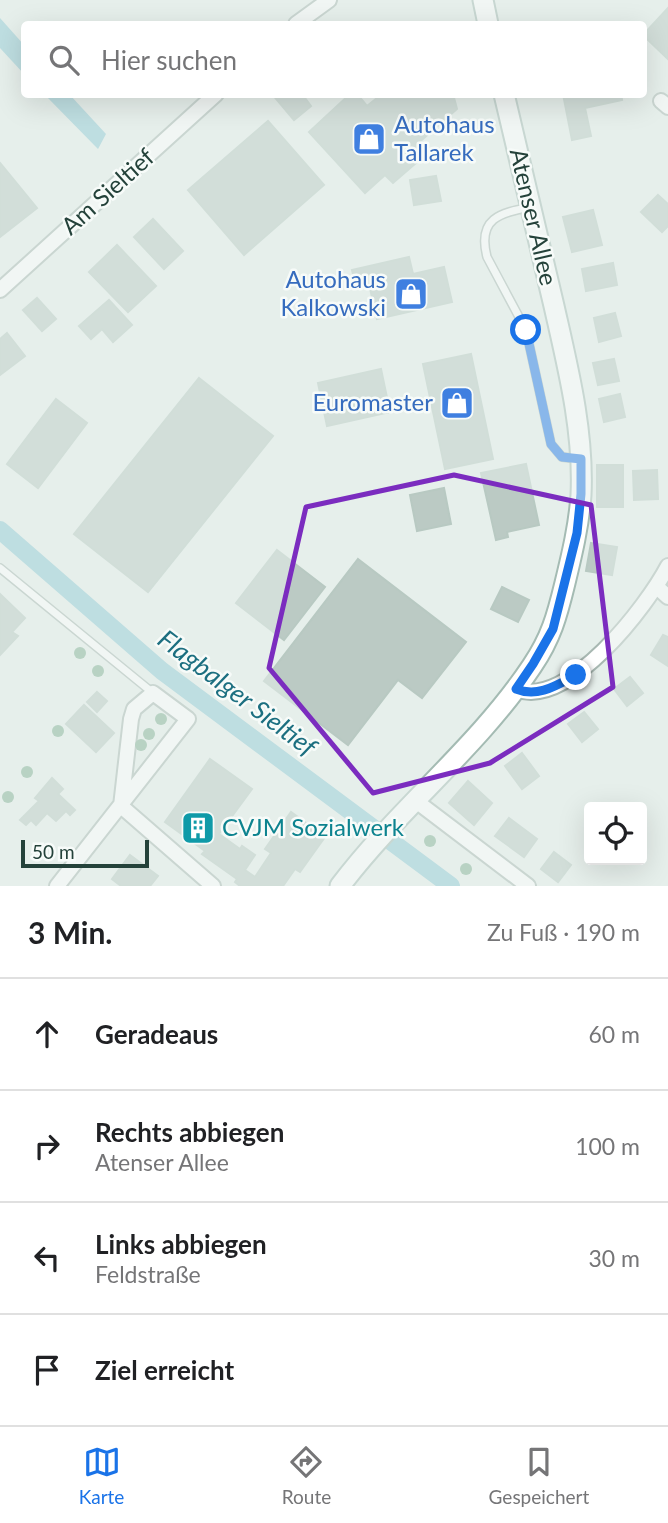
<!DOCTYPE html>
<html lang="de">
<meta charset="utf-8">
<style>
body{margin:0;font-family:Lato,sans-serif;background:#f6f6f6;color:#202124}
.controls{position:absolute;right:21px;bottom:21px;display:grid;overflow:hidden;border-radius:7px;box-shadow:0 7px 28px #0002}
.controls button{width:63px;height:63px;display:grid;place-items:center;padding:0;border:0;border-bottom:2px solid #e0e0e0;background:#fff;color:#202124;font:35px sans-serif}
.scale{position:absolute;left:21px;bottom:18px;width:128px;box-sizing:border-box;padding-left:7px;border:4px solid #24423a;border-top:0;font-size:19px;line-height:24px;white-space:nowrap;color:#24423a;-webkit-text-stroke:5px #f7fbf9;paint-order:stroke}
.stop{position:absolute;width:21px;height:21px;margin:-16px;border:5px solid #1a73e8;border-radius:50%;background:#fff}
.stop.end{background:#1a73e8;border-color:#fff;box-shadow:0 2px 7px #0008}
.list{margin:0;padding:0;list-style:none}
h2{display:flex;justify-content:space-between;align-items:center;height:91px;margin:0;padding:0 28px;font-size:30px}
h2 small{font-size:23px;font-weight:400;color:#757577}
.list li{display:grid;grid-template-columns:46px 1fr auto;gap:21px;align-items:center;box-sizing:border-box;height:112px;padding:0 28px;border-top:2px solid #e0e0e0}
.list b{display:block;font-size:26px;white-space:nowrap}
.list p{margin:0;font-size:23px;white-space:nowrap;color:#757577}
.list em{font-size:23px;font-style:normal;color:#757577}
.icon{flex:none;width:38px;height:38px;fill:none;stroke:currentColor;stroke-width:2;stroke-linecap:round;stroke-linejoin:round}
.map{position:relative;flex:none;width:668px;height:886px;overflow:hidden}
.search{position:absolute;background:#fff;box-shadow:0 7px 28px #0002;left:21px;right:21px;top:21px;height:77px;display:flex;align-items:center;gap:18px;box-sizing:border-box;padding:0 24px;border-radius:7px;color:#757577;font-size:26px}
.sheet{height:539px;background:#fff}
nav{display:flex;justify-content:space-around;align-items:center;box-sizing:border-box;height:98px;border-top:2px solid #e0e0e0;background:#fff;font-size:19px;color:#757577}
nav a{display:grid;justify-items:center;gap:4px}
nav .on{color:#1a73e8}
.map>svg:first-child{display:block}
</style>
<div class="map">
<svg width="668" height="886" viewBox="0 0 668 886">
<rect width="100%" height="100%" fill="#e6efeb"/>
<g fill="#8ec9d4">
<polygon points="0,18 24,45 24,74 0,48"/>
<polygon points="45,95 70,95 106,134 98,149"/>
</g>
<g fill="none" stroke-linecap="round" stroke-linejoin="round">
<polyline stroke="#8ec9d4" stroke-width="18" points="0,530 162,671 451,886"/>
</g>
<g fill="#bbcac4" stroke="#b8c9c2" stroke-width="2">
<polygon points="668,8 668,59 644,36 644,34"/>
<polygon points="272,94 302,94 311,106 294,120"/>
<polygon points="350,94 357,94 367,106 382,94 453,94 457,109 416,145 424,156 393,183 385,175 365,193 309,132"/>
<polygon points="563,94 621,94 622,100 585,108 591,136 572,140"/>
<polygon points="268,121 324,185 244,255 188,190"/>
<polygon points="0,163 37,208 0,237"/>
<polygon points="436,176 441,201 414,205 410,180"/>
<polygon points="658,195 668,204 668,226 662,232 641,212"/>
<polygon points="593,210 602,245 572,252 563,217"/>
<polygon points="153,219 183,251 164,269 134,237"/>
<polygon points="117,245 156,286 128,312 89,272"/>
<polygon points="409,257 413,274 444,267 452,302 377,319 369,284 356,287 352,270"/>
<polygon points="613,263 617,285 586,291 582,269"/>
<polygon points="37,298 56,319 42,331 23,310"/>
<polygon points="109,300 132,325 113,342 102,329 91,339 79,326"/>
<polygon points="615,313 621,336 599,342 594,318"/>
<polygon points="7,333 25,356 0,375 0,339"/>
<polygon points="471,354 493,459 445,469 423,364"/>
<polygon points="614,359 619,381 598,385 593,363"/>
<polygon points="381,369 390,412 327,426 318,383"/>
<polygon points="199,378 273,436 148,592 74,534"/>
<polygon points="620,394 625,417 604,422 599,399"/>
<polygon points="56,399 87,423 38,488 7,464"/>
<polygon points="526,464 539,525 507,532 508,537 496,540 481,473"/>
<rect x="597" y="465" width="26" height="42"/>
<polygon points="657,470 658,499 634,500 633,471"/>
<polygon points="444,488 451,524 417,531 410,495"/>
<polygon points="591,543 617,547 612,575 586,571"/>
<polygon points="277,550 325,587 284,640 236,603"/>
<polygon points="358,559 466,642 422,698 398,680 348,745 264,681"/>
<polygon points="502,587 529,600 518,622 491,609"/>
<polygon points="0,594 25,618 12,632 18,636 0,655"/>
<polygon points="663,635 668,637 668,666 651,655"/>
<polygon points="630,677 643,693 627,706 614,689"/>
<polygon points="97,692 107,701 97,712 87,702"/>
<polygon points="84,705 114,733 96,752 66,724"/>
<polygon points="584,712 598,729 582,742 568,724"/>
<polygon points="522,753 539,776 522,789 505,766"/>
<polygon points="210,759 252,789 219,834 240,849 242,846 255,855 245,870 255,877 271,853 265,849 291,812 325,837 300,872 295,869 283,886 240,886 235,882 237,879 202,854 205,851 165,822"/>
<polygon points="52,778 63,789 58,794 75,810 70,815 66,811 56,821 47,813 36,825 31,820 26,825 20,820 39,801 35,798"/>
<polygon points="468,781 492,803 474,825 449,803"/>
<polygon points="509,818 537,839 524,857 495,836"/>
<polygon points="554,852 571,865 558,882 541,869"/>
<polygon points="130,855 158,876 150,886 121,886 112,879"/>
</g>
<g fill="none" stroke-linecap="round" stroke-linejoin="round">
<defs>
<g id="lane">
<path d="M531,207C500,213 477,218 487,257L526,330L551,444L562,457L579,459"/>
<polyline points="0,568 153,693"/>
</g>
<g id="street">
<polyline points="296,24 329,0"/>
<polyline points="661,101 668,107"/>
<polyline points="0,290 216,94"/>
<polyline points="657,587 668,597"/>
<path d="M516,689C568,710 647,606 668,566"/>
<polyline points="416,801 528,886"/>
<polyline points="121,806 213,886"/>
<polyline points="57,886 188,719 153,693 134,709 131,719 121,806"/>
</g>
<g id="secondary">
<polyline points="483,0 488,24"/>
<path d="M340,886C399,808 478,747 532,666C551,638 557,616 565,583C572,554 579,525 581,495C584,431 568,368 554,306C538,236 521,165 504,94"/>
</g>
</defs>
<use href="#lane" stroke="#a8b8b2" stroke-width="10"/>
<use href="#street" stroke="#a8b8b2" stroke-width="18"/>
<use href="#secondary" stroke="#a4bbb3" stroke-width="23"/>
<use href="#lane" stroke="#fff" stroke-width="7"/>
<use href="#street" stroke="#fff" stroke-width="14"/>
<use href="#secondary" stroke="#fff" stroke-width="19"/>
</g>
<g fill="#80af93">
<circle cx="80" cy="653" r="6"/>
<circle cx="98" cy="671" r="6"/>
<circle cx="161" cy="719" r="6"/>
<circle cx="58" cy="731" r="6"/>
<circle cx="149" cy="734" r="6"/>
<circle cx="141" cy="745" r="6"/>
<circle cx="27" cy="772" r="6"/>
<circle cx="8" cy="797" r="6"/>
<circle cx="430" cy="841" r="6"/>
<circle cx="466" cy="869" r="6"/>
</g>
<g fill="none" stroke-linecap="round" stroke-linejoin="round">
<path stroke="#1a73e8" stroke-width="9" d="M526,330L551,444L562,457L581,459V494L577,533L553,629L533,664L516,689C538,698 557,685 576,675"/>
</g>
<path d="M0 0H668V886H0ZM454,475L591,505L613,687L490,763L373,793L269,668L306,507Z" fill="#e6efeb" fill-opacity=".55" fill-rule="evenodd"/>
<path fill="none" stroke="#7b2cbf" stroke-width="5" stroke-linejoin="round" d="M454,475L591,505L613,687L490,763L373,793L269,668L306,507Z"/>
<defs>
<symbol id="shop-square" viewBox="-11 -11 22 22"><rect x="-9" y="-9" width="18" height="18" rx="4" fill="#3f7fe0" stroke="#f7fbf9"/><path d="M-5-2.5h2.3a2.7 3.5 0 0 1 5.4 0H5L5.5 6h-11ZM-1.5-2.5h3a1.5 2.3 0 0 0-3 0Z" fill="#fff"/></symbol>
<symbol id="building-square" viewBox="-11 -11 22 22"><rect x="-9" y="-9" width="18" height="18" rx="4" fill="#0f9aa8" stroke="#f7fbf9"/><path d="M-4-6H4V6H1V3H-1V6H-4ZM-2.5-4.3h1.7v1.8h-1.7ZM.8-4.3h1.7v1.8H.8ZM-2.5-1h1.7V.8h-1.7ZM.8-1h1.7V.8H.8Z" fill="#fff"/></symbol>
</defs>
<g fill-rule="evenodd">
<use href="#shop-square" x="350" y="120" width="38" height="38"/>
<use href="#shop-square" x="392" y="275" width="38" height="38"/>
<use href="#shop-square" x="438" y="384" width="38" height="38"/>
<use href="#building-square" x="179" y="809" width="38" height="38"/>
</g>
<g text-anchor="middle" stroke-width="5" stroke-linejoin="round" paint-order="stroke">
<g font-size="24" fill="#366cbe" stroke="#f7fbf9" text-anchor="end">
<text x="394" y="133" text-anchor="start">Autohaus<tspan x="394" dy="28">Tallarek</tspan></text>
<text x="386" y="288">Autohaus<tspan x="386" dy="28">Kalkowski</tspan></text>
<text x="433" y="411">Euromaster</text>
</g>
<g font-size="24" fill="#24423a" stroke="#f7fbf9">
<text transform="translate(108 192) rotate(-42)" y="8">Am Sieltief</text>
<text transform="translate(533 217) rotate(77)" y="8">Atenser Allee</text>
</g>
<g font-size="24" fill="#0d838f" stroke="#f7fbf9" text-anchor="start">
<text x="222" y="836">CVJM Sozialwerk</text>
</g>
<g font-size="26" font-style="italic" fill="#1c6f80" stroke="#f7fbf9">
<text transform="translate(237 693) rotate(37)" y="9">Flagbalger Sieltief</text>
</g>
</g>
</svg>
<div class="controls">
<button><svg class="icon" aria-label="locate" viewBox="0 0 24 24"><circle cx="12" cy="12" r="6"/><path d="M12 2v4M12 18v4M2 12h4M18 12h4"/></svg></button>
</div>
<div class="scale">50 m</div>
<div class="stop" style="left:526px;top:330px"></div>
<div class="stop end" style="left:576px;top:675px"></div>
<div class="search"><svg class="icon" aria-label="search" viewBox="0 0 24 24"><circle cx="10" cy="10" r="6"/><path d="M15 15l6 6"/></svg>Hier suchen</div>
</div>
<section class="sheet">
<h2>3 Min.<small>Zu Fuß · 190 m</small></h2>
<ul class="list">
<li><svg class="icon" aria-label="ahead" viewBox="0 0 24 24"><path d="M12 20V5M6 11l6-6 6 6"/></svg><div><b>Geradeaus</b></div><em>60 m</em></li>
<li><svg class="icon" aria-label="right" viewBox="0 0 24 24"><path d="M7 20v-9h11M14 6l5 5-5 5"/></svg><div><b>Rechts abbiegen</b><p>Atenser Allee</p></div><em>100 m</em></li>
<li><svg class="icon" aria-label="left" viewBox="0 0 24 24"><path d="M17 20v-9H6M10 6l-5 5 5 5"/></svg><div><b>Links abbiegen</b><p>Feldstraße</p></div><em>30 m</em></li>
<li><svg class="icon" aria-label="arrive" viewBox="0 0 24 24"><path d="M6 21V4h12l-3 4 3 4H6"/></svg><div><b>Ziel erreicht</b></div></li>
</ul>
</section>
<nav>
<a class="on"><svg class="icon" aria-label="map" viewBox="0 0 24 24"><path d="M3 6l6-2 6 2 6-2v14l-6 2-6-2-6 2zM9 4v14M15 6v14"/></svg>Karte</a>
<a><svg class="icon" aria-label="directions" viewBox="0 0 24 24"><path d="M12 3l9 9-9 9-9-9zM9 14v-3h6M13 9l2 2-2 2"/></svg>Route</a>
<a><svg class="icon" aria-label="saved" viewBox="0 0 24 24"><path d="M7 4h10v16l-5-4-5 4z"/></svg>Gespeichert</a>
</nav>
